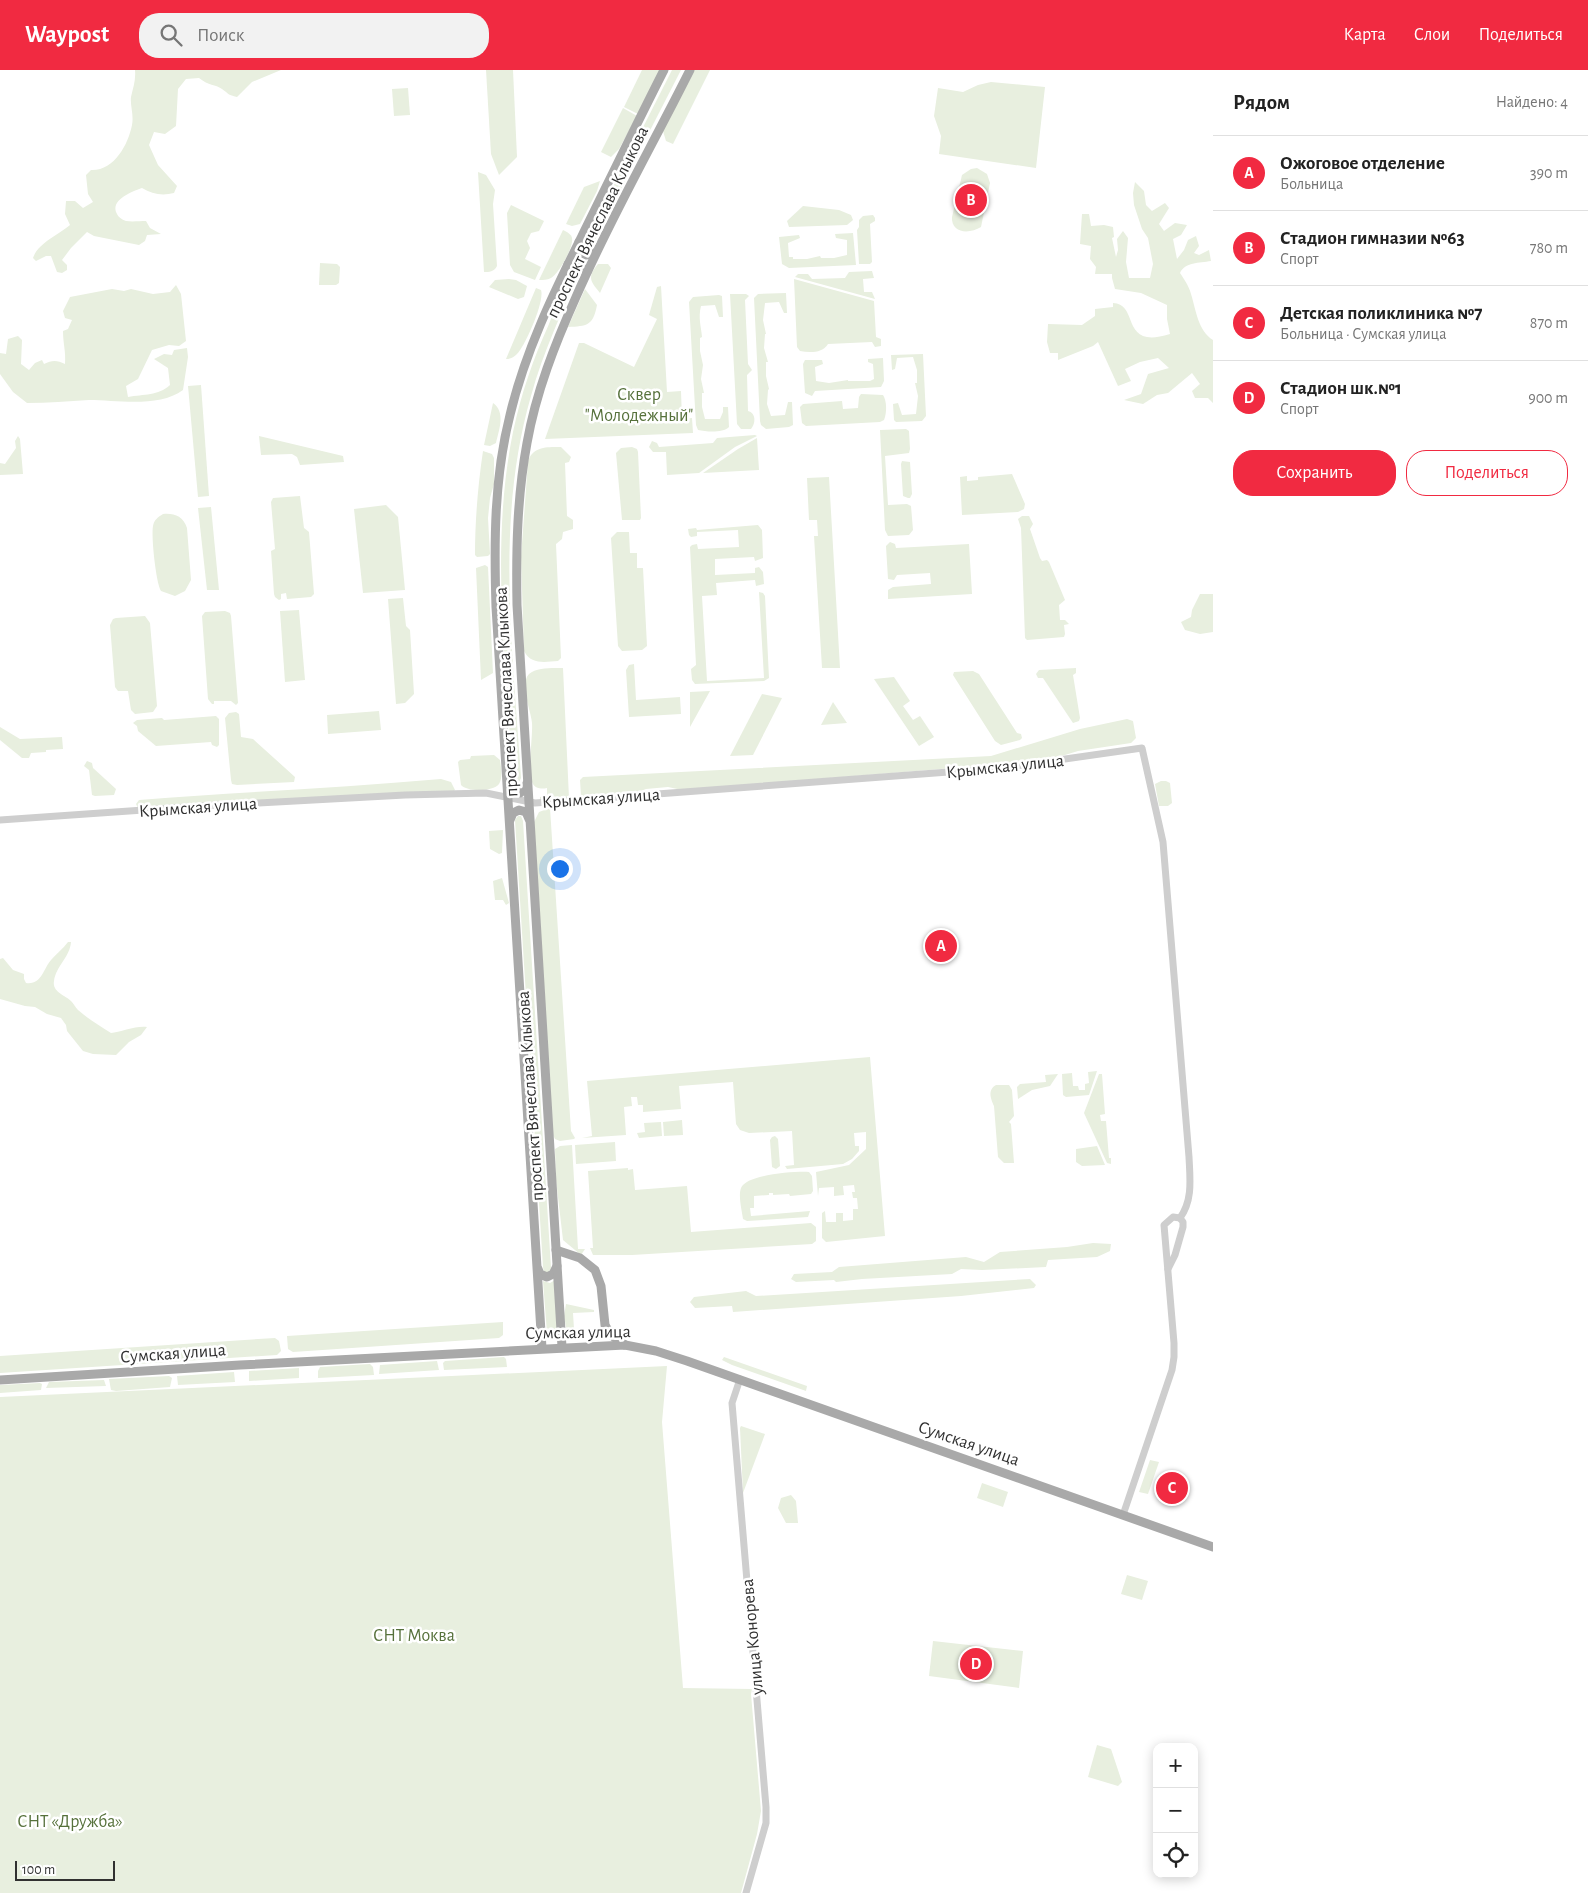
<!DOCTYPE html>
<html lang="ru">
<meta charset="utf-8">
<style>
body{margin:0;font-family:"Alegreya Sans",sans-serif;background:#f2f2f2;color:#222}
.controls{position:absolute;right:15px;bottom:15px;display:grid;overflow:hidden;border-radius:10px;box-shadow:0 2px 12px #0003}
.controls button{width:45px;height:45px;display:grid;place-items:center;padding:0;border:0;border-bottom:1px solid #e0e0e0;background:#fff;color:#222;font:25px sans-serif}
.scale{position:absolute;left:15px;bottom:12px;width:100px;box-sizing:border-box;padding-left:5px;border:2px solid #313131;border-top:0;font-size:14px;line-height:18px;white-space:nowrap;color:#313131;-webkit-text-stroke:4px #fff;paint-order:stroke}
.you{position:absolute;left:559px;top:798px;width:18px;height:18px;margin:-12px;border:4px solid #fff;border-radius:50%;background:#1a73e8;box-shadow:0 0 0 8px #1a73e833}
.badge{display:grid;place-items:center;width:32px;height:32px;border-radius:50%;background:#f12a41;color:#fff;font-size:16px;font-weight:700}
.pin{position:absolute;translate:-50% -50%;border:2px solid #fff;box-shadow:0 1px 5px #0006}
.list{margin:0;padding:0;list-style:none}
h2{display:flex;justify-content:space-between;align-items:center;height:65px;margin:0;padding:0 20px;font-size:21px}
h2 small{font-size:16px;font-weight:400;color:#767676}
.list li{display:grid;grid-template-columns:32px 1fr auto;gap:15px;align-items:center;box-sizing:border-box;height:75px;padding:0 20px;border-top:1px solid #e0e0e0}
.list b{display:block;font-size:19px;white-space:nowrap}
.list p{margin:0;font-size:16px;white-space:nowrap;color:#767676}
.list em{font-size:16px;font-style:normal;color:#767676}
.actions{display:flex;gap:10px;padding:15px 20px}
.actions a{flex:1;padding:11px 0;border:1px solid #f12a41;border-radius:20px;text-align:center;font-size:18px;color:#f12a41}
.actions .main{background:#f12a41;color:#fff}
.icon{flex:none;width:28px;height:28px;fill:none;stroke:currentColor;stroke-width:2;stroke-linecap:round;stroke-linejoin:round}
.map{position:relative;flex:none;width:1213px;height:1823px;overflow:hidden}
header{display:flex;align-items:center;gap:30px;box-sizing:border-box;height:70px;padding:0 25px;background:#f12a41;color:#fff}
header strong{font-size:24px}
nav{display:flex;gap:28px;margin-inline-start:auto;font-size:18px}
.search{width:350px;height:45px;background:#f2f2f2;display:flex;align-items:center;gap:12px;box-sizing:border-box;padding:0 18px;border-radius:20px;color:#767676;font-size:19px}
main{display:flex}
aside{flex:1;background:#fff}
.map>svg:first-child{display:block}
</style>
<header>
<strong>Waypost</strong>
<div class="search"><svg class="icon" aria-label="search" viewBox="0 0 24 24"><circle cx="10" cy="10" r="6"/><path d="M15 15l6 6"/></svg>Поиск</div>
<nav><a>Карта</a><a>Слои</a><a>Поделиться</a></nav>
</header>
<main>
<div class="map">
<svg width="1213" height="1823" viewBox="0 0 1213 1823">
<rect width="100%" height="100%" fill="#fff"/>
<g fill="#e8efdf">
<path d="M135,0H281L252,12L237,27C228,25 229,24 222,19C215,14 209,16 199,8L186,9L178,19L176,56L165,64L154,62L149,75L158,95L177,116L174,123C162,126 152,124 142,118C133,121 109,130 117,144C118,147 123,150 126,151C132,152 140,151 146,151L150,158L161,164L147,165L145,171L139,175L94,166L87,162L71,178L62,190L67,195V200L62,203L57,202L51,186H46L36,191L33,188C38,173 58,165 70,155L65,144L66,131H75L83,138L93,132L88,124L86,105L91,100C114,101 128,75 132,55C134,45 130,36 131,27C133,18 136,10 135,0Z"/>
<polygon points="486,0 513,0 517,87 499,105 491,84"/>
<polygon points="642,0 660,0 638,44 624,37"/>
<polygon points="672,0 681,0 640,80 633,77"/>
<polygon points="693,0 710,0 673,74 666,71 663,61"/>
<polygon points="991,12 1045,17 1036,98 939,84 941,66 934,46 938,18 963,22 978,15"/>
<polygon points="408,18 410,45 394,46 392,19"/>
<polygon points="623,38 637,46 619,79 611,87 601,82"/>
<polygon points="631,81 638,85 593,174 591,177 587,177 585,173"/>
<path d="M977,98L987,104L990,113L981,157C970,164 951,164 952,147L962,105L971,99Z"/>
<path d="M478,102L486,105L495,120L493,134L497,196C494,202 489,202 484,202Z"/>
<polygon points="600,111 597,121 580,154 572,156 566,154 584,117"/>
<path d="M1135,112L1144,121L1146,135L1152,141L1165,133L1169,138L1159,154L1164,161L1175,153L1187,155L1181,165L1173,169L1177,189L1184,180L1188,170L1196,166L1199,176L1194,183L1199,185L1209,180L1211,191C1199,193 1185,192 1180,203C1184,209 1189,216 1191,224C1196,240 1198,261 1213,270V333L1208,328H1195L1192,321L1200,314L1192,303L1168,323L1157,325L1143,334L1124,330L1141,324L1148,304L1169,298L1158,288L1140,292L1125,299L1131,311L1118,316L1098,272L1093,276L1058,290V283H1050L1047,272L1048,254L1082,255L1095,246V239L1113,237V233C1140,234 1119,280 1170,264L1167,249V235L1141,223L1115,219L1112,208V204H1095L1096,197L1090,189L1091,176L1080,174L1082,144H1089L1091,156L1104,155L1113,157L1114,167L1112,168L1116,187L1118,180L1117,169L1123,161L1128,168L1126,192L1129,208H1150L1153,194L1148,168L1142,159L1134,135L1133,123Z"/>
<polygon points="511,135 544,151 539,161 531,163 527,171 530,178 525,189 541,197 535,210 514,202 510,195 507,143"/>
<polygon points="803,136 839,140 851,145 853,150 847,155 789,157 787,151"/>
<polygon points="873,145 875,148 875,151 870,154 872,192 870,194 859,194 857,160 859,157 859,150 863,146"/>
<path d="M563,160C567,162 571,164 572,168C574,177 559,203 551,208C547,210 543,210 539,210Z"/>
<polygon points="853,163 856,195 789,198 782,194 779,167 799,165 800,168 788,173 789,187 793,187 793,189 807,189 820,186 821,188 834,188 847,185 847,170 836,168 835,164"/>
<polygon points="320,193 337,194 340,197 339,213 336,215 319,215"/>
<path d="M598,194H608L611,198L600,223C590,211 587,207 598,194Z"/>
<path d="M576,195L581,198C563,240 543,282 531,326C495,450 513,581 521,708L519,712L516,713L513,710C506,596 490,474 513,362C521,324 533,289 549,254C556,238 565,208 576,195Z"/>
<polygon points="872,201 874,208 863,209 864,222 872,222 875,229 795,207 798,204 808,204 812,209 845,208 849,202"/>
<polygon points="509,209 516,210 527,216 524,227 518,229 489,217 495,210"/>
<path d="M794,209L874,231L876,267L881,269V276L875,277L872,272L828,274C823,283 810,283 800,281L797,277Z"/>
<path d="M176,215L181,224L186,271L179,276L169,275L152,280L138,309L126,316L128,327C144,324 158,326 170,315L168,298L154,289L164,284L172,285L174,280L187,278L188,287L183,320C159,338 117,330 89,330C68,331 48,333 27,333L13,322L0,304V283L6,284L8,269L18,266L22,270L21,294L29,300L35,293L42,290L44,294C52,290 57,290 65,294C66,281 63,274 63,261L68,259L72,250L65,248L63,241L70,227L112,219L124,221L131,219L153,224L170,222Z"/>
<polygon points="661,216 667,322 681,321 682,349 692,348 693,363 545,369 579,273 584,273 634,297 657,249 649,245 657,217"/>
<path d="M536,218L541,220C545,231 525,276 517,284C514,287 511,289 506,289Z"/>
<path d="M585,219L597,235C593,256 587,256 568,257Z"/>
<polygon points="786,223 787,243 784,243 779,232 765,233 763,250 766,264 765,264 764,278 768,292 766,292 766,306 769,319 768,320 767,334 771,346 785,345 788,332 792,332 793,355 789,357 766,359 761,355 760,351 754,228 758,224"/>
<path d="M730,224H746L749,226L745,230L748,294L752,300L747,305L748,341C756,343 756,353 751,359H741L737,354Z"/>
<path d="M719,225L722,226L723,247H719L715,235L701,236C698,248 701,256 702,267L700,268V281L703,295L701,309L704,323H702V337L705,349H720L723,342V337H728L729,357C723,363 707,362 698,360L696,355L689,232L693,227Z"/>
<polygon points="923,284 926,346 922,351 896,352 894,350 893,334 898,333 902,345 916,344 918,326 915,313 917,313 917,300 913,287 897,288 895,299 892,300 891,285"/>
<polygon points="883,288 884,311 881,317 815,321 812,326 805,323 803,294 805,290 822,290 823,294 815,297 816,311 829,313 848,310 848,311 870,311 874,309 873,294 868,292 868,289"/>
<polygon points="201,315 209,426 198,427 188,316"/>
<path d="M861,324L883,325C887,331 887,343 884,350L880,352L806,356L802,353L800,337L803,334L842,331L843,339L858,338L859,327Z"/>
<path d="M493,333C506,342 499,360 496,373L490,376L484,375Z"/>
<polygon points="906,359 909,361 910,379 909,383 885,386 888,435 907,434 911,436 913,460 909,465 888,466 885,460 880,360"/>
<polygon points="755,365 757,366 735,377 699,403 667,405 666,382 653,382 649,377 652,371 657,373 659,377 713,373 717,368"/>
<polygon points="18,366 20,369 23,404 0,405 0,393 5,394 16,378 15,371"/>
<polygon points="259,366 343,386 344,392 300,395 297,387 292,384 261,385"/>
<polygon points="757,368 759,400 703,403 738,379"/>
<path d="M561,377L571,387L569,392L565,393L567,446L573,450V459L563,462L562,469L556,474L561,588L558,591C545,592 531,595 524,581L521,487L528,392C532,376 548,377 561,377Z"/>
<polygon points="632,377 637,379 638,382 641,448 640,450 622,450 616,383 621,378"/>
<path d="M483,381L492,384L494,388V414L490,428L488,448L490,484L488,486L477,487L475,485C475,450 478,415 483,381Z"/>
<polygon points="902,391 910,392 912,424 910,428 908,428 903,426 901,394"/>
<polygon points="1012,404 1025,434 1024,439 1018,442 962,445 960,407 967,406 967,411 978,410 978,407"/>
<polygon points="829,407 840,598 822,598 814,466 818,466 817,450 809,450 807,408"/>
<polygon points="300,426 304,458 309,462 314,524 311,527 287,529 286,523 281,524 281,529 279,530 275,527 274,524 271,481 275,479 271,432 273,428"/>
<polygon points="386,435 398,447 405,520 363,523 354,439"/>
<polygon points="211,437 219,520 207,520 198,438"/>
<path d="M163,444C174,443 183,446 187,458L191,510L185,521L175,526L161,521C156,513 151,466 153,456C154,450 158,447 163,444Z"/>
<polygon points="1022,446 1029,446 1033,454 1030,459 1040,488 1042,491 1047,490 1049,492 1065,530 1059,535 1060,550 1065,550 1069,554 1064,555 1065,564 1064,567 1027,570 1025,568 1021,458 1018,449"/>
<polygon points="758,455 762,460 763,488 755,491 754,487 715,489 715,505 755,503 755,498 759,497 763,502 764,514 756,516 755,510 716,513 717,525 702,526 707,611 764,608 759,522 763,523 765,526 769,608 764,611 695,614 692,610 691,599 696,595 690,477 692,475 697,474 698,479 739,477 738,460 697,462 697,466 691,467 689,465 688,459 696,458 697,460"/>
<polygon points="617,462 629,462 630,483 637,483 637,498 643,498 647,576 642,580 622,581 618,576 611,468"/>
<polygon points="890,472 895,474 896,478 969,474 972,524 888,529 888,520 893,517 931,514 930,503 897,505 894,510 888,509 886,476"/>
<polygon points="485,495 488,497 493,603 481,610 476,498"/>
<polygon points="1200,524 1213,524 1213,562 1200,564 1185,560 1181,552 1191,547 1192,540"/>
<polygon points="403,528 406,556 410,560 414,624 405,633 396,634 388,529"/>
<polygon points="299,540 305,610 285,612 280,541"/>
<polygon points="225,541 230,543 231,546 238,633 236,635 231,631 214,631 214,634 212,634 208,629 202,546 205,542"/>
<polygon points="145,546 150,553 157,636 153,642 135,644 131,640 128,621 118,621 115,617 110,555 113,549 116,548"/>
<polygon points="634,594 636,630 680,627 681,644 629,647 626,600 629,595"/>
<path d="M563,598L569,728L540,731V727L547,725V718C542,719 536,719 533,714C527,704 533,666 532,653C531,640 519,615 529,604C537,597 553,598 563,598Z"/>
<polygon points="1076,598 1076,603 1073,605 1080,648 1079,651 1073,653 1043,608 1038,608 1036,604 1039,600"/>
<polygon points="973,601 979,604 1017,663 1021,664 1022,668 1020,670 1001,675 995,671 953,605 954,602"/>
<polygon points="894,607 910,631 903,636 913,650 920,646 934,667 919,676 874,609"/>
<polygon points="710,621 690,657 690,622"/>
<polygon points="762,624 782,628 753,685 730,686"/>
<polygon points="833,632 847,653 821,655"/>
<polygon points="379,641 381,660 328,664 327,645"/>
<polygon points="236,642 239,644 241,667 253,669 295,707 294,712 237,715 232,714 231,710 225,648 229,643"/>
<polygon points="216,646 219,649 219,675 217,677 212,675 211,672 156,676 138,661 137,656 133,653 137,650 162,648 164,650"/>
<polygon points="1127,649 1133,651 1136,668 1131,673 1078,681 1065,685 1027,692 682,720 668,717 646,719 633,724 582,727 581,726 580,710 583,707 991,686 1080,659"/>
<polygon points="0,657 20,669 62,667 63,679 46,680 46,682 31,683 29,688 22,688 0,670"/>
<path d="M494,685L500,690C501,697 503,708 499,714C493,722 467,722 461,715L458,692L460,690L470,689L471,686Z"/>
<polygon points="87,691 92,693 93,698 116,719 114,725 95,726 92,725 89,700 84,696"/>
<path d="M441,709L451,712L455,720L453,722L138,738L136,734L139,730C240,722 340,718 441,709Z"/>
<polygon points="1161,711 1166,711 1170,713 1172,733 1168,736 1159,736 1155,714"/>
<polygon points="550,738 571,1061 575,1068 574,1069 560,1071 555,1069 553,1065 534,752 539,742"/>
<polygon points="518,746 521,746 523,751 551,1198 548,1203 544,1202 543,1197 515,750"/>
<polygon points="503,760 502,783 499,784 490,779 489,761"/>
<polygon points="502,808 509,833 506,835 503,830 495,830 493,811"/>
<path d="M68,872H71C70,887 56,896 54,911C52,922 65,925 71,931C74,934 75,937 78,940C88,949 100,956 111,963C120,962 138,955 147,957L141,965L129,972L116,985L93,984L83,981L67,961L66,955L61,948L47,944L35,937L25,936L0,929V889L3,888L13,900L24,904V909L26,913C42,915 43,899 51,890C57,883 63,879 68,872Z"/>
<polygon points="870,987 885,1166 826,1172 822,1168 822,1143 825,1141 826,1152 836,1152 836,1143 843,1143 843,1151 853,1150 853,1139 858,1139 857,1128 853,1128 852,1122 855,1122 854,1115 843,1116 844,1125 834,1126 834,1117 819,1118 818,1126 816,1102 849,1095 866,1079 866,1062 854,1063 855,1076 859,1076 859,1081 852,1089 843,1094 787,1099 785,1096 794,1095 792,1061 749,1063 740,1060 736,1054 733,1012 679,1016 681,1039 643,1042 643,1035 638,1035 637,1027 631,1027 632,1036 624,1037 626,1065 582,1068 592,1066 587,1011"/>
<polygon points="1097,1001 1089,1025 1066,1027 1063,1025 1062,1004 1072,1003 1073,1016 1078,1016 1079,1020 1085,1020 1085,1014 1089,1013 1088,1002"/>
<polygon points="1058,1004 1050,1016 1032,1020 1018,1029 1017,1017 1020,1014 1046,1012 1045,1005"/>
<polygon points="1099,1004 1102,1004 1105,1044 1100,1045 1101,1051 1106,1051 1109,1088 1111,1088 1111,1094 1107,1093 1084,1043"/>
<path d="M996,1015H1009L1012,1020L1014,1046L1009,1052L1011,1054L1014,1093H1004L998,1087L994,1036C991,1029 987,1020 996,1015Z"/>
<polygon points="682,1050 683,1065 664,1066 663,1052"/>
<polygon points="661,1052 662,1066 639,1068 637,1063 645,1062 644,1053"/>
<polygon points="775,1066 778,1069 780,1096 776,1099 772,1097 770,1070 772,1067"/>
<polygon points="615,1072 616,1091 576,1094 575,1075"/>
<polygon points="572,1075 578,1179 585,1179 581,1185 563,1170 556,1110 555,1079 560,1076"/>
<polygon points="1097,1076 1105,1095 1082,1096 1076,1092 1076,1079"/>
<polygon points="628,1098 628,1100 633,1099 635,1120 687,1116 691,1162 811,1153 816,1157 816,1171 812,1174 632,1185 593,1185 590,1178 593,1178 588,1101"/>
<path d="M809,1102L812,1106L813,1121L811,1124L790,1126L789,1124L773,1125V1123H769V1125L754,1126V1138H750L751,1146L810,1141L808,1147L747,1151L743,1149C742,1141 738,1126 741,1118C746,1104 797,1101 809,1102Z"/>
<polygon points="1093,1173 1111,1174 1110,1181 1097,1187 1048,1190 1046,1197 982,1200 961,1199 952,1204 862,1209 836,1212 834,1210 796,1212 791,1209 794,1204 832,1202 839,1197 966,1187 984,1192 1000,1182 1067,1177"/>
<polygon points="1030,1209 1036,1215 1034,1218 961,1226 733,1242 732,1236 695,1238 690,1232 694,1227 746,1221 756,1226"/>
<polygon points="555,1210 558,1264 552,1269 549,1268 547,1263 543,1211 550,1213"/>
<polygon points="566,1234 594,1240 594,1242 573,1243 574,1259 578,1261 577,1266 572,1267 567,1262 564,1246"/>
<polygon points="503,1252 503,1265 499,1268 293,1282 288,1279 287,1266"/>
<polygon points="275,1268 279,1271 281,1281 277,1285 0,1303 0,1286"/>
<polygon points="504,1287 506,1289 507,1297 444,1300 443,1293 445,1291"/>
<polygon points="724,1287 807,1316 806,1321 732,1295 722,1290"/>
<polygon points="437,1291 439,1300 379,1304 380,1295"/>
<polygon points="370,1294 373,1297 374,1305 318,1308 318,1301 320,1297"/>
<polygon points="667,1296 662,1352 683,1618 752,1619 751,1624 761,1741 757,1764 741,1823 0,1823 0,1327"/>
<polygon points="299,1298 299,1308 249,1311 249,1301"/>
<polygon points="234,1302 235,1312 178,1315 177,1306"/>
<polygon points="169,1306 172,1308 170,1317 116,1321 111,1320 109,1309"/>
<polygon points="104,1310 106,1316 46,1318 49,1312"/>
<polygon points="40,1313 42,1314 41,1320 0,1323 0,1315"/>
<polygon points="741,1356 765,1364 743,1423 740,1358"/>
<polygon points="1150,1390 1159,1392 1148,1424 1139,1422"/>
<polygon points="982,1413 1008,1422 1003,1437 977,1428"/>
<polygon points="791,1425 796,1431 798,1453 786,1453 778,1438 781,1428"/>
<polygon points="1127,1505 1148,1511 1142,1530 1121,1524"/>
<polygon points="933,1571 1023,1581 1019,1618 929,1606"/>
<polygon points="1097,1675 1111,1679 1122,1712 1118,1716 1088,1707"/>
</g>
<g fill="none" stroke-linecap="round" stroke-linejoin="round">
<g stroke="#cecece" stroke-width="7">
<path d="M0,750L201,736L405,725L486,723L535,733L577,730L1002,698L1142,678L1163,772L1189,1087C1190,1109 1193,1130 1180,1148"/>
<polyline points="1168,1199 1175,1185 1183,1157 1183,1152 1180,1148"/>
<polyline points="740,1309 732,1333 766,1737 766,1753 746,1823"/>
<polyline points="1123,1445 1172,1300 1174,1287 1174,1273 1164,1155 1173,1147 1180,1148"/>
</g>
<g stroke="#a9a9a9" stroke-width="9">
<polyline points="579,172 580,179 586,185 593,184 597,180"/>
<polyline points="568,194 576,189 581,190 587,202"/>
<polyline points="508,714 512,721 520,723 526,717 527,713"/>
<polyline points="510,750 513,743 519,740 526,742 529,749"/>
<polyline points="556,1180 580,1188 595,1200 601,1216 605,1255 610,1264 625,1275"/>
<polyline points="538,1199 540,1204 547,1207 553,1204 557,1196"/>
<path d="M562,1277L517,535C516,481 517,427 527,373C536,322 555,274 576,227C610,149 652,76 690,0"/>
<path d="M542,1278L496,537C494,472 494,408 510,345C525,282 553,224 582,166C609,111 636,55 664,0"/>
<polyline points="0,1310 240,1295 625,1275 656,1281 687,1291 1213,1477"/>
</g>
</g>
<g text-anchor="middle" stroke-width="5" stroke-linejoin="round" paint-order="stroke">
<g font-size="18" fill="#313131" stroke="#fff">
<text transform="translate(597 152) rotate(-64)" y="6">проспект Вячеслава Клыкова</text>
<text transform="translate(506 622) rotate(-93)" y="6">проспект Вячеслава Клыкова</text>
<text transform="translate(1005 696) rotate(-6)" y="6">Крымская улица</text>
<text transform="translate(601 728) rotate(-4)" y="6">Крымская улица</text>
<text transform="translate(198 737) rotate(-4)" y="6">Крымская улица</text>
<text transform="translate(530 1026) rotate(-94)" y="6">проспект Вячеслава Клыкова</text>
<text transform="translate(578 1262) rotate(-1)" y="6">Сумская улица</text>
<text transform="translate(173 1283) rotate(-4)" y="6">Сумская улица</text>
<text transform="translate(969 1373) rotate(19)" y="6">Сумская улица</text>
<text transform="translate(752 1567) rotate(-95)" y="6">улица Конорева</text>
</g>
<g font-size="18" fill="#56713b" stroke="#fff">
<text x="639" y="330">Сквер<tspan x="639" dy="21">"Молодежный"</tspan></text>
<text x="414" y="1571">СНТ Моква</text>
<text x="70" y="1757">СНТ «Дружба»</text>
</g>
</g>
</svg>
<div class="controls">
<button>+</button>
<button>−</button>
<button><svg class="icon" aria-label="locate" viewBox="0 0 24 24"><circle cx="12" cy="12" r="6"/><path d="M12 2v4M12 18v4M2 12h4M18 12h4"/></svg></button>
</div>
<div class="scale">100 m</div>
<div class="you"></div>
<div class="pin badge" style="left:941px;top:876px">A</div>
<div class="pin badge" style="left:971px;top:130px">B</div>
<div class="pin badge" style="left:1172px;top:1418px">C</div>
<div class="pin badge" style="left:976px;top:1594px">D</div>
</div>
<aside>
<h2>Рядом<small>Найдено: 4</small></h2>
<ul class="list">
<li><span class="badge">A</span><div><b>Ожоговое отделение</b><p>Больница</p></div><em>390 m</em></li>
<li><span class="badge">B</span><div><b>Стадион гимназии №63</b><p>Спорт</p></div><em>780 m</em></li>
<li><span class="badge">C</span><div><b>Детская поликлиника №7</b><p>Больница · Сумская улица</p></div><em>870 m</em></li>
<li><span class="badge">D</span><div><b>Стадион шк.№1</b><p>Спорт</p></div><em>900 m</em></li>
</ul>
<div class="actions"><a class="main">Сохранить</a><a>Поделиться</a></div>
</aside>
</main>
